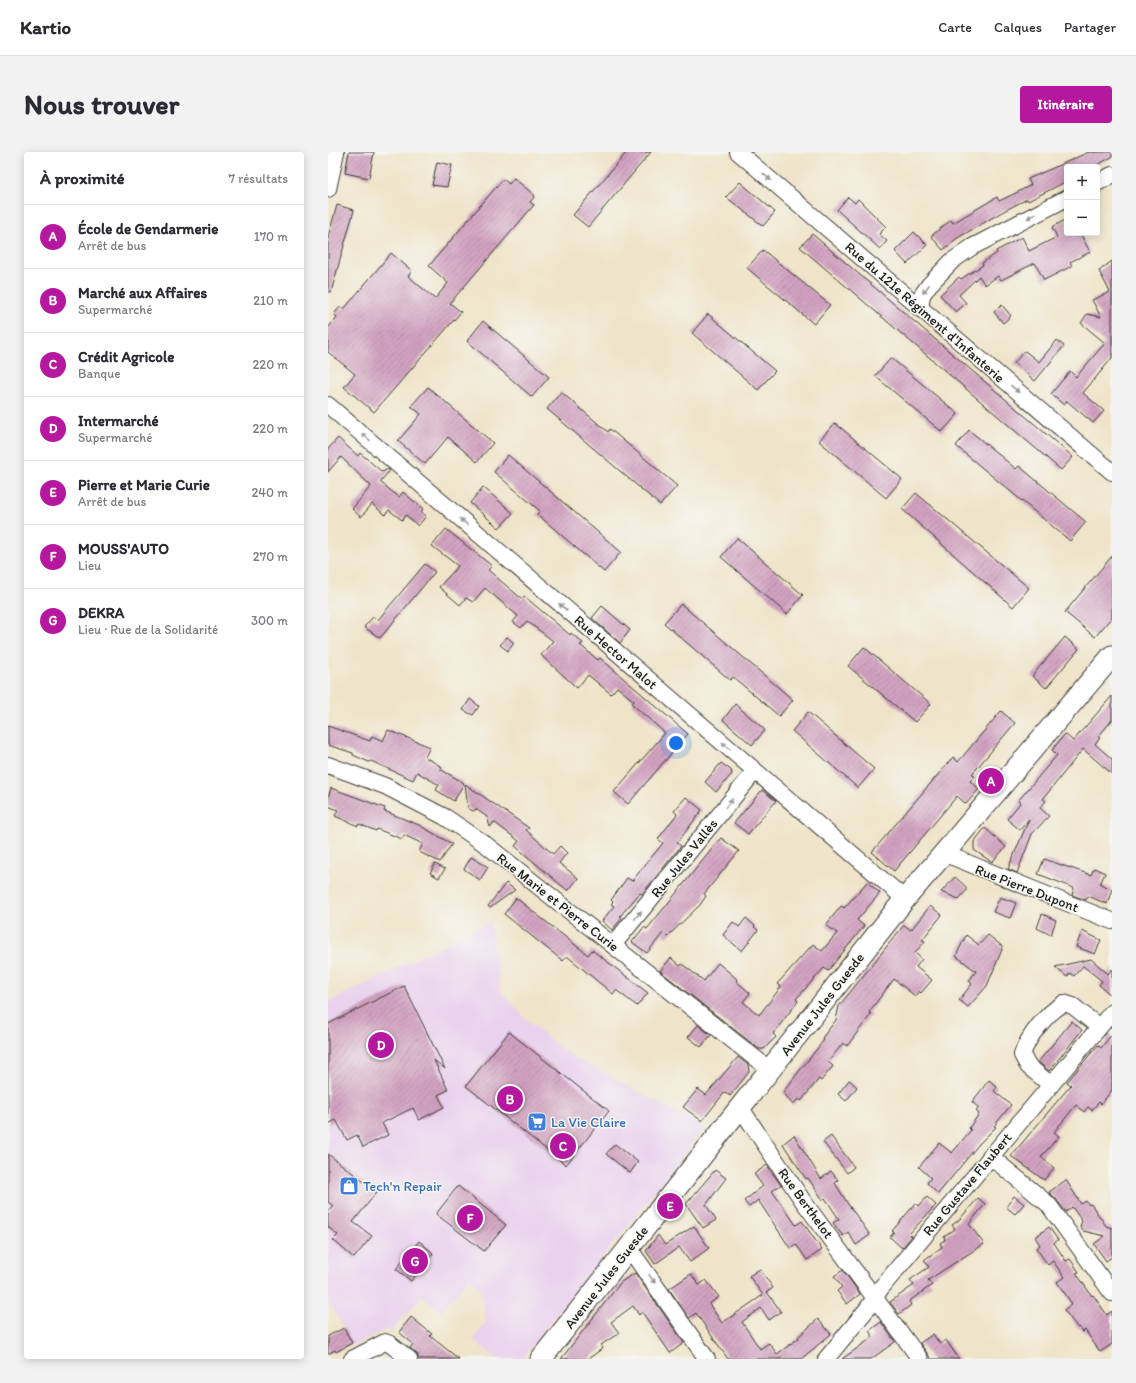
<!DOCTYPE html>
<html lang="fr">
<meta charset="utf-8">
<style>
body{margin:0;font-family:Itim,sans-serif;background:#f2f2f3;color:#2b2b33}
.controls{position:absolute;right:12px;top:12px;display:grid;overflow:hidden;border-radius:4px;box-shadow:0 2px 10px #0003}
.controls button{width:36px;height:36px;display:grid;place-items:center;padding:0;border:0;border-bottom:1px solid #e1e1e2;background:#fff;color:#2b2b33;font:20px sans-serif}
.you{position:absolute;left:348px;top:591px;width:14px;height:14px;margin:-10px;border:3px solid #fff;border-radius:50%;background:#1a73e8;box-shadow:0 0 0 6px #1a73e833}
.badge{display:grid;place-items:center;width:26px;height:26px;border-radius:50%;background:#b5179e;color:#fff;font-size:13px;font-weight:700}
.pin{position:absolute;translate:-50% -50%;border:2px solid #fff;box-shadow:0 1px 4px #0006}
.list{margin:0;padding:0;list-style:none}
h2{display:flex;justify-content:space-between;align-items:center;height:52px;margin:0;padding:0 16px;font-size:17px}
h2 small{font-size:13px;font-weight:400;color:#7c7c81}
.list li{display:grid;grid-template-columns:26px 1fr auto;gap:12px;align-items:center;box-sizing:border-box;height:64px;padding:0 16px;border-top:1px solid #e1e1e2}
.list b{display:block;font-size:15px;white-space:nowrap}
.list p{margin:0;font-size:13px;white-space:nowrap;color:#7c7c81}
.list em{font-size:13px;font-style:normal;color:#7c7c81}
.map{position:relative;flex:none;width:784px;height:1207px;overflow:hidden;border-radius:4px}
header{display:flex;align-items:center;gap:24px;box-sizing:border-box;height:56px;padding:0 20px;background:#fff;border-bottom:1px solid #e1e1e2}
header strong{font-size:19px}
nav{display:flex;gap:22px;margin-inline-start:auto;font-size:14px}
.intro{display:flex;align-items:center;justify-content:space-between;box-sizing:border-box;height:96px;padding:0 24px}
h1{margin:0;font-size:28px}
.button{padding:10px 18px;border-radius:4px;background:#b5179e;color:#fff;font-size:14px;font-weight:700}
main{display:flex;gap:24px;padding:0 24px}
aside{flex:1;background:#fff;border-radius:4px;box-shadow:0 2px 10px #0003}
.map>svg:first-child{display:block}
</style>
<header>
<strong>Kartio</strong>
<nav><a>Carte</a><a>Calques</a><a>Partager</a></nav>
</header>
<div class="intro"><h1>Nous trouver</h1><a class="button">Itinéraire</a></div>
<main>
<aside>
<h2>À proximité<small>7 résultats</small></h2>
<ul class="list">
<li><span class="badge">A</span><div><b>École de Gendarmerie</b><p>Arrêt de bus</p></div><em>170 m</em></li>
<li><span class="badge">B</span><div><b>Marché aux Affaires</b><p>Supermarché</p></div><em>210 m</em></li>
<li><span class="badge">C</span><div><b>Crédit Agricole</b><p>Banque</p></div><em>220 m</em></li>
<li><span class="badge">D</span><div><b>Intermarché</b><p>Supermarché</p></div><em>220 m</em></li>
<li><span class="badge">E</span><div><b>Pierre et Marie Curie</b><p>Arrêt de bus</p></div><em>240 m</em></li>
<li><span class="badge">F</span><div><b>MOUSS'AUTO</b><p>Lieu</p></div><em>270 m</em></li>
<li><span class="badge">G</span><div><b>DEKRA</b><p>Lieu · Rue de la Solidarité</p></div><em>300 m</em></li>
</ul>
</aside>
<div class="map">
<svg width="784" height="1207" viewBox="0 0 784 1207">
<defs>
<pattern id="building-hatch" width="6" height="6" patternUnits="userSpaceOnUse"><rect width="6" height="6" fill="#d2a3c1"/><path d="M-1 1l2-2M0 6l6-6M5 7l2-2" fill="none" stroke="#aa849c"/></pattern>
</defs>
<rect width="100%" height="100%" fill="#f6f6f2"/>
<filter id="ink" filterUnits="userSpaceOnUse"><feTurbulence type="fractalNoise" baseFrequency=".025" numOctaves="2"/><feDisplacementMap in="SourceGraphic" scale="8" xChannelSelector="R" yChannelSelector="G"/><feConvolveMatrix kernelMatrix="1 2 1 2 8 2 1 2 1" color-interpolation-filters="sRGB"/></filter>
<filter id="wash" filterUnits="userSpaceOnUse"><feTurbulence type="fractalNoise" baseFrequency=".012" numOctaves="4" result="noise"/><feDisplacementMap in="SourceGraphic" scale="16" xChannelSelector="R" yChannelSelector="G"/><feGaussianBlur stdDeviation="0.9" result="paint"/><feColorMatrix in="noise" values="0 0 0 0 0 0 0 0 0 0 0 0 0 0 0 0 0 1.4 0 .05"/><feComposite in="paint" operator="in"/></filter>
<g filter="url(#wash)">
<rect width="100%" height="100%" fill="#efe4c9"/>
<polygon fill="#e9d2ed" points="162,770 173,840 200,869 239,901 377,976 194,1207 169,1207 145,1187 158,1170 153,1139 142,1125 113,1159 94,1144 63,1180 59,1178 52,1180 25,1194 3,1152 0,1153 0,850"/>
<g id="blocks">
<g fill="url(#building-hatch)">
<polygon points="21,0 46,0 41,26 17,21"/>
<polygon points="299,0 323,0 260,75 245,63"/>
<polygon points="761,0 784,0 784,5 765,15 738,15 739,29 700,49 699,47 674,60 628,87 615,98 603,84 623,68 625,71 669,45 671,49 690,40 703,33 700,27"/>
<polygon points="109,10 124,13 119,35 104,33"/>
<polygon points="186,26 207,44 202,50 206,53 122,151 133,160 46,260 16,235 27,222 0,200 0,176 9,165 6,162 12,155 16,157 63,101 84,119 80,124 107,147 120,131 101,114 175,27 181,32"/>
<polygon points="412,30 447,60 435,74 398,45"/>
<polygon points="520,45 527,51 530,47 558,75 551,82 559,89 552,97 509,58"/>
<polygon points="9,53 26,58 3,140 0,140 0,85"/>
<polygon points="739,67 739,81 752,81 762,100 742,110 744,114 716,128 707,111 673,128 670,124 657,133 651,124 631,143 638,151 628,160 612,143 631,125 633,127 655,113 654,111 669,101 668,99 694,85 701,99 729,85 724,75"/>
<polygon points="586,80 599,93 579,112 567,99"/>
<polygon points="484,82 745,305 733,318 472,95"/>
<polygon points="435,98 502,153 486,172 419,116"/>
<polygon points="784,109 784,206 755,241 776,259 765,271 739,249 736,253 723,242 742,219 748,225 777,191 753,171 759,162 773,165 764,148 782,140 771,119"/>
<polygon points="674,153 683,164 675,171 666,160"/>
<polygon points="380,162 447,219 430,238 364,181"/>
<polygon points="155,169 221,225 204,245 139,189"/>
<polygon points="729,188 736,194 707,229 686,211 697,199 711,210"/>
<polygon points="563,206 630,262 614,280 547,224"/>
<polygon points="100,235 165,291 149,310 120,285 97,312 70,289 93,262 83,254"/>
<polygon points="233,240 280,280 282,277 349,334 332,353 219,257"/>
<polygon points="507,271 574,327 558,346 491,289"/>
<polygon points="641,278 688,317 691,314 758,370 742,389 628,294"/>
<polygon points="10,286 30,304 32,301 54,320 60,317 62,318 52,330 71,345 75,340 95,357 93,360 98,364 90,374 78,363 74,368 61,358 57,363 44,352 33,365 24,357 43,334 13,305 0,320 0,297"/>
<polygon points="180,303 293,400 276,420 209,362 212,359 166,320"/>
<polygon points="155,335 185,361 171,376 142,351"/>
<polygon points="588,341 701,436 685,455 574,357"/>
<polygon points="118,377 164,414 160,418 194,447 196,444 242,483 243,481 255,491 252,493 270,508 272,506 360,582 300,652 286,640 337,581 304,552 306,549 289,535 283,542 260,523 249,536 213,503 225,489 199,469 193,476 185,470 190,464 157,436 145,450 138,446 132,453 111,435 130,414 104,394"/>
<polygon points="409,386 475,443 459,462 393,405"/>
<polygon points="784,404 784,465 767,485 737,460"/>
<polygon points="97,412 107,420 52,486 36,475 45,465 49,469"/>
<polygon points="353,452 465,548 451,564 405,525 402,528 336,471"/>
<polygon points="274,454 302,478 292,491 264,466"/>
<polygon points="179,485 186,491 180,499 172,493"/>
<polygon points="737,485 751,497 718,536 704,524"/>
<polygon points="536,495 603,552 587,570 520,514"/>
<polygon points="784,544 784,568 770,585 772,586 767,592 784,607 784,622 755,597 715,647 718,649 712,656 721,664 704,682 689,721 680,717 701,667 692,678 679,667 692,651 690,649 729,603 724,598 737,582 745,589"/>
<polygon points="142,547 151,554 145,563 135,558"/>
<polygon points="407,552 437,578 424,593 395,568"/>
<polygon points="673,559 687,571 644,622 647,624 642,629 651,637 638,652 629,644 566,719 544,700 625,605 630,610"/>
<polygon points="480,560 546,617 530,636 464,579"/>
<polygon points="0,574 42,589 44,584 55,589 60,578 102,595 97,605 114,615 112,617 136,631 126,649 108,638 111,633 89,620 85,628 43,609 41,610 25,603 25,601 0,593"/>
<polygon points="393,611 403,618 404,622 388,640 377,630"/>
<polygon points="137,632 201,676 198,678 225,702 232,694 239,701 231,711 250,726 240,739 187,694 191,689 166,670 162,675 159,665 148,657 145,659 140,656"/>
<polygon points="3,636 57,656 56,659 91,673 124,692 112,710 91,700 95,692 76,683 74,687 49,677 48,679 31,672 30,674 7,664 10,658 0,654 0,646"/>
<polygon points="434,638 448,649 420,682 406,671"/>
<polygon points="358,645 374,658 349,691 353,694 314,742 312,741 292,764 294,766 284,778 274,769 286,754 283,752 285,750 283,748 299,726 304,729 335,691 330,687 349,662 346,659"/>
<polygon points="657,676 678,695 664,710 646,698 646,690"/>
<polygon points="393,686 411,699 376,742 378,744 372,753 339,785 335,781 319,801 304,790 316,775 319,777"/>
<polygon points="143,705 160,715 152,728 136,717"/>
<polygon points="716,707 763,723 766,716 777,721 772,732 784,737 779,752 760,744 758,748 744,743 746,736 710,722"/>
<polygon points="107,712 117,717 111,726 102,721"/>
<polygon points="627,725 638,735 638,739 631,747 613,740"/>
<polygon points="539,730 552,741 529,768 536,774 500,819 496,816 468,847 470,849 445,882 448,885 436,897 431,897 332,819 343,806 352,814 354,812 376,829 390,811 409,827 408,829 422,841 415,850 431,863 453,835 449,832 485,792 494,799 509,781 498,773 513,754 516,756"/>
<polygon points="178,731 187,738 162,756 160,754"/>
<polygon points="672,745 688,751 682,766 665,760"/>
<polygon points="188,746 260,803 264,798 320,841 309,854 288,838 285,842 239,804 235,809 176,762"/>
<polygon points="602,754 614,763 594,788 597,789 587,801 594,807 588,815 604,828 593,841 591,839 587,844 566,827 541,860 543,862 519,894 515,891 500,910 505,914 493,929 491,927 473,949 470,947 465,953 455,940 496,888 494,886 508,868 511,854 576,773 583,778"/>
<polygon points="714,762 728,768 723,783 709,776"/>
<polygon points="418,766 427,774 426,775 430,778 414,799 395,783 405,770 411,775"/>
<polygon points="754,779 773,788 767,802 748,795"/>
<polygon points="638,783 651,793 660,783 675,795 659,834 640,855 631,848 644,832 641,829 648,819 628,804"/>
<polygon points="763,807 780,822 784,817 784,844 771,833 774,829 755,814 746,824 742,821 739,825 727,815"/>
<polygon points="76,834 117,917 106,908 120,938 110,943 116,955 91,968 85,956 54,971 60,983 35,995 29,983 19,988 8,968 0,972 0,872"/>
<polygon points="744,869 754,878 721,919 710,910"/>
<polygon points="370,873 383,883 373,895 360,885"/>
<polygon points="181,880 281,959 238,1013 138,934"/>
<polygon points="784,882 784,938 773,952 771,950 764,958 760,955 756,960 748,953 726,980 731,984 713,1005 726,1016 716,1028 683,1004 743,933 739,930 770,893 773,896"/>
<polygon points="410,905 420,913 421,920 402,944 397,940 374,969 355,955 370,937 378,943"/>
<polygon points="521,928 529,935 518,949 510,942"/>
<polygon points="661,928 669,935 666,939 683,953 666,974 668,975 651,992 610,1042 599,1031 603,1026 591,1015 611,991 624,1001 643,978 641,976 651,962 648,959 651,956 644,950"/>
<polygon points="466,983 493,1027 503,1019 510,1028 507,1031 520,1052 542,1083 528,1093 520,1080 515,1084 505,1071 511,1067 497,1046 495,1048 480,1026 478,1027 455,992"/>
<polygon points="503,984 526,1015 519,1021 495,990"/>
<polygon points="287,992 310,1010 302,1021 278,1002"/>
<polygon points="0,1002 49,1040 25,1070 44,1084 26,1106 5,1088 10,1083 0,1075 0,1060 5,1054 0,1050"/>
<polygon points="439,1013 453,1033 444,1039 468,1073 474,1069 494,1098 479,1108 468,1092 462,1096 430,1048 421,1055 416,1049 435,1034 426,1022"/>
<polygon points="387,1018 398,1026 378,1053 388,1068 375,1076 358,1052"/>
<polygon points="738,1028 753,1052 758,1049 761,1053 763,1052 778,1074 784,1076 784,1105 778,1109 766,1092 777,1084 755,1079 752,1075 754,1069 744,1055 738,1060 728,1047 721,1040"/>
<polygon points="130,1034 178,1073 156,1099 108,1062"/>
<polygon points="686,1044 696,1052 687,1062 678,1055"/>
<polygon points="599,1045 608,1053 581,1082 584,1084 574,1096 562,1085 566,1080 564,1079 588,1051 591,1054"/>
<polygon points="650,1046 657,1052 641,1072 656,1092 600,1128 604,1133 581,1149 583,1153 571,1162 562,1150 586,1133 582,1128 601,1115 596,1108 614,1095 612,1091 617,1088 616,1085 627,1077 624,1073 631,1068"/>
<polygon points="366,1074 381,1096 362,1110 351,1095 327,1112 318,1099 330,1083 337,1093"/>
<polygon points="721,1075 730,1088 726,1091 738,1109 742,1107 751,1120 748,1121 764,1144 765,1143 779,1163 784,1159 784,1192 772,1200 757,1178 755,1180 751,1175 750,1176 736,1158 744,1152 729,1130 736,1125 725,1109 720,1113 708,1096 712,1093 707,1085"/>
<polygon points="91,1089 105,1101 83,1129 68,1117"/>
<polygon points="432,1117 445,1136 439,1140 453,1160 441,1168 433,1156 414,1170 432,1197 441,1191 449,1202 471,1186 470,1185 490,1167 503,1182 473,1207 400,1207 368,1161 361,1166 341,1137 363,1122 371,1133 378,1128 391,1145 381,1152 394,1171 435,1143 421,1124"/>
<polygon points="515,1118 532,1142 519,1152 509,1139 514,1135 506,1124"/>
<polygon points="307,1121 356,1191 342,1201 314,1160 311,1163 305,1154 283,1170 291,1181 273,1193 275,1196 260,1207 233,1207 293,1130"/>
<polygon points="83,1165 104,1182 102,1184 131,1207 90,1207 90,1203 82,1196 85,1192 71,1180"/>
<polygon points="553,1170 567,1190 543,1207 514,1207 545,1185 541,1179"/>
<polygon points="16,1176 24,1191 8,1200 7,1198 0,1202 0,1184"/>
<polygon points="605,1182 612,1192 618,1188 631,1207 603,1207 592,1191"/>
</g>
</g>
</g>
<g filter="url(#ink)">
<use href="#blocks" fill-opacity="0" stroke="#3c3a36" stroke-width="1"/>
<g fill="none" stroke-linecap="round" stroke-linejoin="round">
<defs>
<g id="minor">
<polyline points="410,0 784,320"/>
<polyline points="769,31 784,23"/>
<polyline points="0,37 8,0"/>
<polyline points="592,157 594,143 601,133 624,109 644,95 739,46"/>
<polyline points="0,253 577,747"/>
<polyline points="0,613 57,634 117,665 157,692 442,918"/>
<polyline points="615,701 784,769"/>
<polyline points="285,793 427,619"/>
<path d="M723,933L700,914L694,903C700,884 718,862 736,851L745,854L771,875"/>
<polyline points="412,955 475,1049 592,1207"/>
<polyline points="662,1004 720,1052 784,1141"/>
<polyline points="301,1096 379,1207"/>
<polyline points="24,1207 57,1190 62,1192 81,1207"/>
<polyline points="498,1207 540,1156 553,1136 784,860"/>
</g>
<polyline id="major" points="213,1207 577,747 784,504"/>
</defs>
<use href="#minor" stroke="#3c3a36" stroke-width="18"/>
<use href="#major" stroke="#3c3a36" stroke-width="23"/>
<use href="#minor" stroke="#fff" stroke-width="16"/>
<use href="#major" stroke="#fff" stroke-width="21"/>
</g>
<defs><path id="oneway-solid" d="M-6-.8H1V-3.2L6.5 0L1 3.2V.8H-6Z"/></defs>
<g fill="#999">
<use href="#oneway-solid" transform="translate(439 25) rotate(41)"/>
<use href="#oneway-solid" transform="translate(704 64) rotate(153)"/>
<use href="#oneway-solid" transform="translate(598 137) rotate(127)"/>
<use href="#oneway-solid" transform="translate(687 237) rotate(40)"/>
<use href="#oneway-solid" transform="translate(38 285) rotate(-139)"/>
<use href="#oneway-solid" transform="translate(136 370) rotate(-139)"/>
<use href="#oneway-solid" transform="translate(235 455) rotate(-139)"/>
<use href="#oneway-solid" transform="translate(398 594) rotate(-139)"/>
<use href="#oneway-solid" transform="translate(401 651) rotate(-51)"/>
<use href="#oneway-solid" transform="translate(310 763) rotate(-51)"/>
<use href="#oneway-solid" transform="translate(324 1127) rotate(55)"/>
</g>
</g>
<defs>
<symbol id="supermarket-square" viewBox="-11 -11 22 22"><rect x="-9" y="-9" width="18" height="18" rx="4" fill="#3f7fe0" stroke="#f6f6f2"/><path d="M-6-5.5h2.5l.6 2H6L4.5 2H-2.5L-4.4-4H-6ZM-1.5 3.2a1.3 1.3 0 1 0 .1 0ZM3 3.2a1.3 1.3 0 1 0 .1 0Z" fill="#fff"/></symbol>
<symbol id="shop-square" viewBox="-11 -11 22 22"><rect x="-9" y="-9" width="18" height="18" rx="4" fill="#3f7fe0" stroke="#f6f6f2"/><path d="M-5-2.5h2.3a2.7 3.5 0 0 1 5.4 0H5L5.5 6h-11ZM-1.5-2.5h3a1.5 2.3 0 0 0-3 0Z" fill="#fff"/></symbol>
</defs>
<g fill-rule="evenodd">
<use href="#supermarket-square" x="198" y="959" width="22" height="22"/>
<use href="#shop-square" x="10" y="1023" width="22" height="22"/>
</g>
<g text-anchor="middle" stroke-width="3" stroke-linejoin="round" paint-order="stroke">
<g font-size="14" fill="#1c1c1c" stroke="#f6f6f2">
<text transform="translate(597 160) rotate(41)" y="5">Rue du 121e Régiment d'Infanterie</text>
<text transform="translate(288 500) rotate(41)" y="5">Rue Hector Malot</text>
<text transform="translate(356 706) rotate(-51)" y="5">Rue Jules Vallès</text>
<text transform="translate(699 736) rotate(21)" y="5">Rue Pierre Dupont</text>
<text transform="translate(230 750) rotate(38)" y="5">Rue Marie et Pierre Curie</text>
<text transform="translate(494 852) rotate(-52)" y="5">Avenue Jules Guesde</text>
<text transform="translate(639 1032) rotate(-50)" y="5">Rue Gustave Flaubert</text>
<text transform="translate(478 1051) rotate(54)" y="5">Rue Berthelot</text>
<text transform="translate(278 1125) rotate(-52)" y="5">Avenue Jules Guesde</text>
</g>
<g font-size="14" fill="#366cbe" stroke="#f6f6f2" text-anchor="start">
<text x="223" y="975">La Vie Claire</text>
<text x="35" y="1039">Tech'n Repair</text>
</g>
</g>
</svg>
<div class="controls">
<button>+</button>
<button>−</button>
</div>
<div class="you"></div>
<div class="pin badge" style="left:663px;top:629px">A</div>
<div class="pin badge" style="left:182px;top:947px">B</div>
<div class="pin badge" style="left:235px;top:994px">C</div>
<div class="pin badge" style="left:53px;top:893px">D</div>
<div class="pin badge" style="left:342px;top:1054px">E</div>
<div class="pin badge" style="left:142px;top:1066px">F</div>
<div class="pin badge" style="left:87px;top:1109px">G</div>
</div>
</main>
